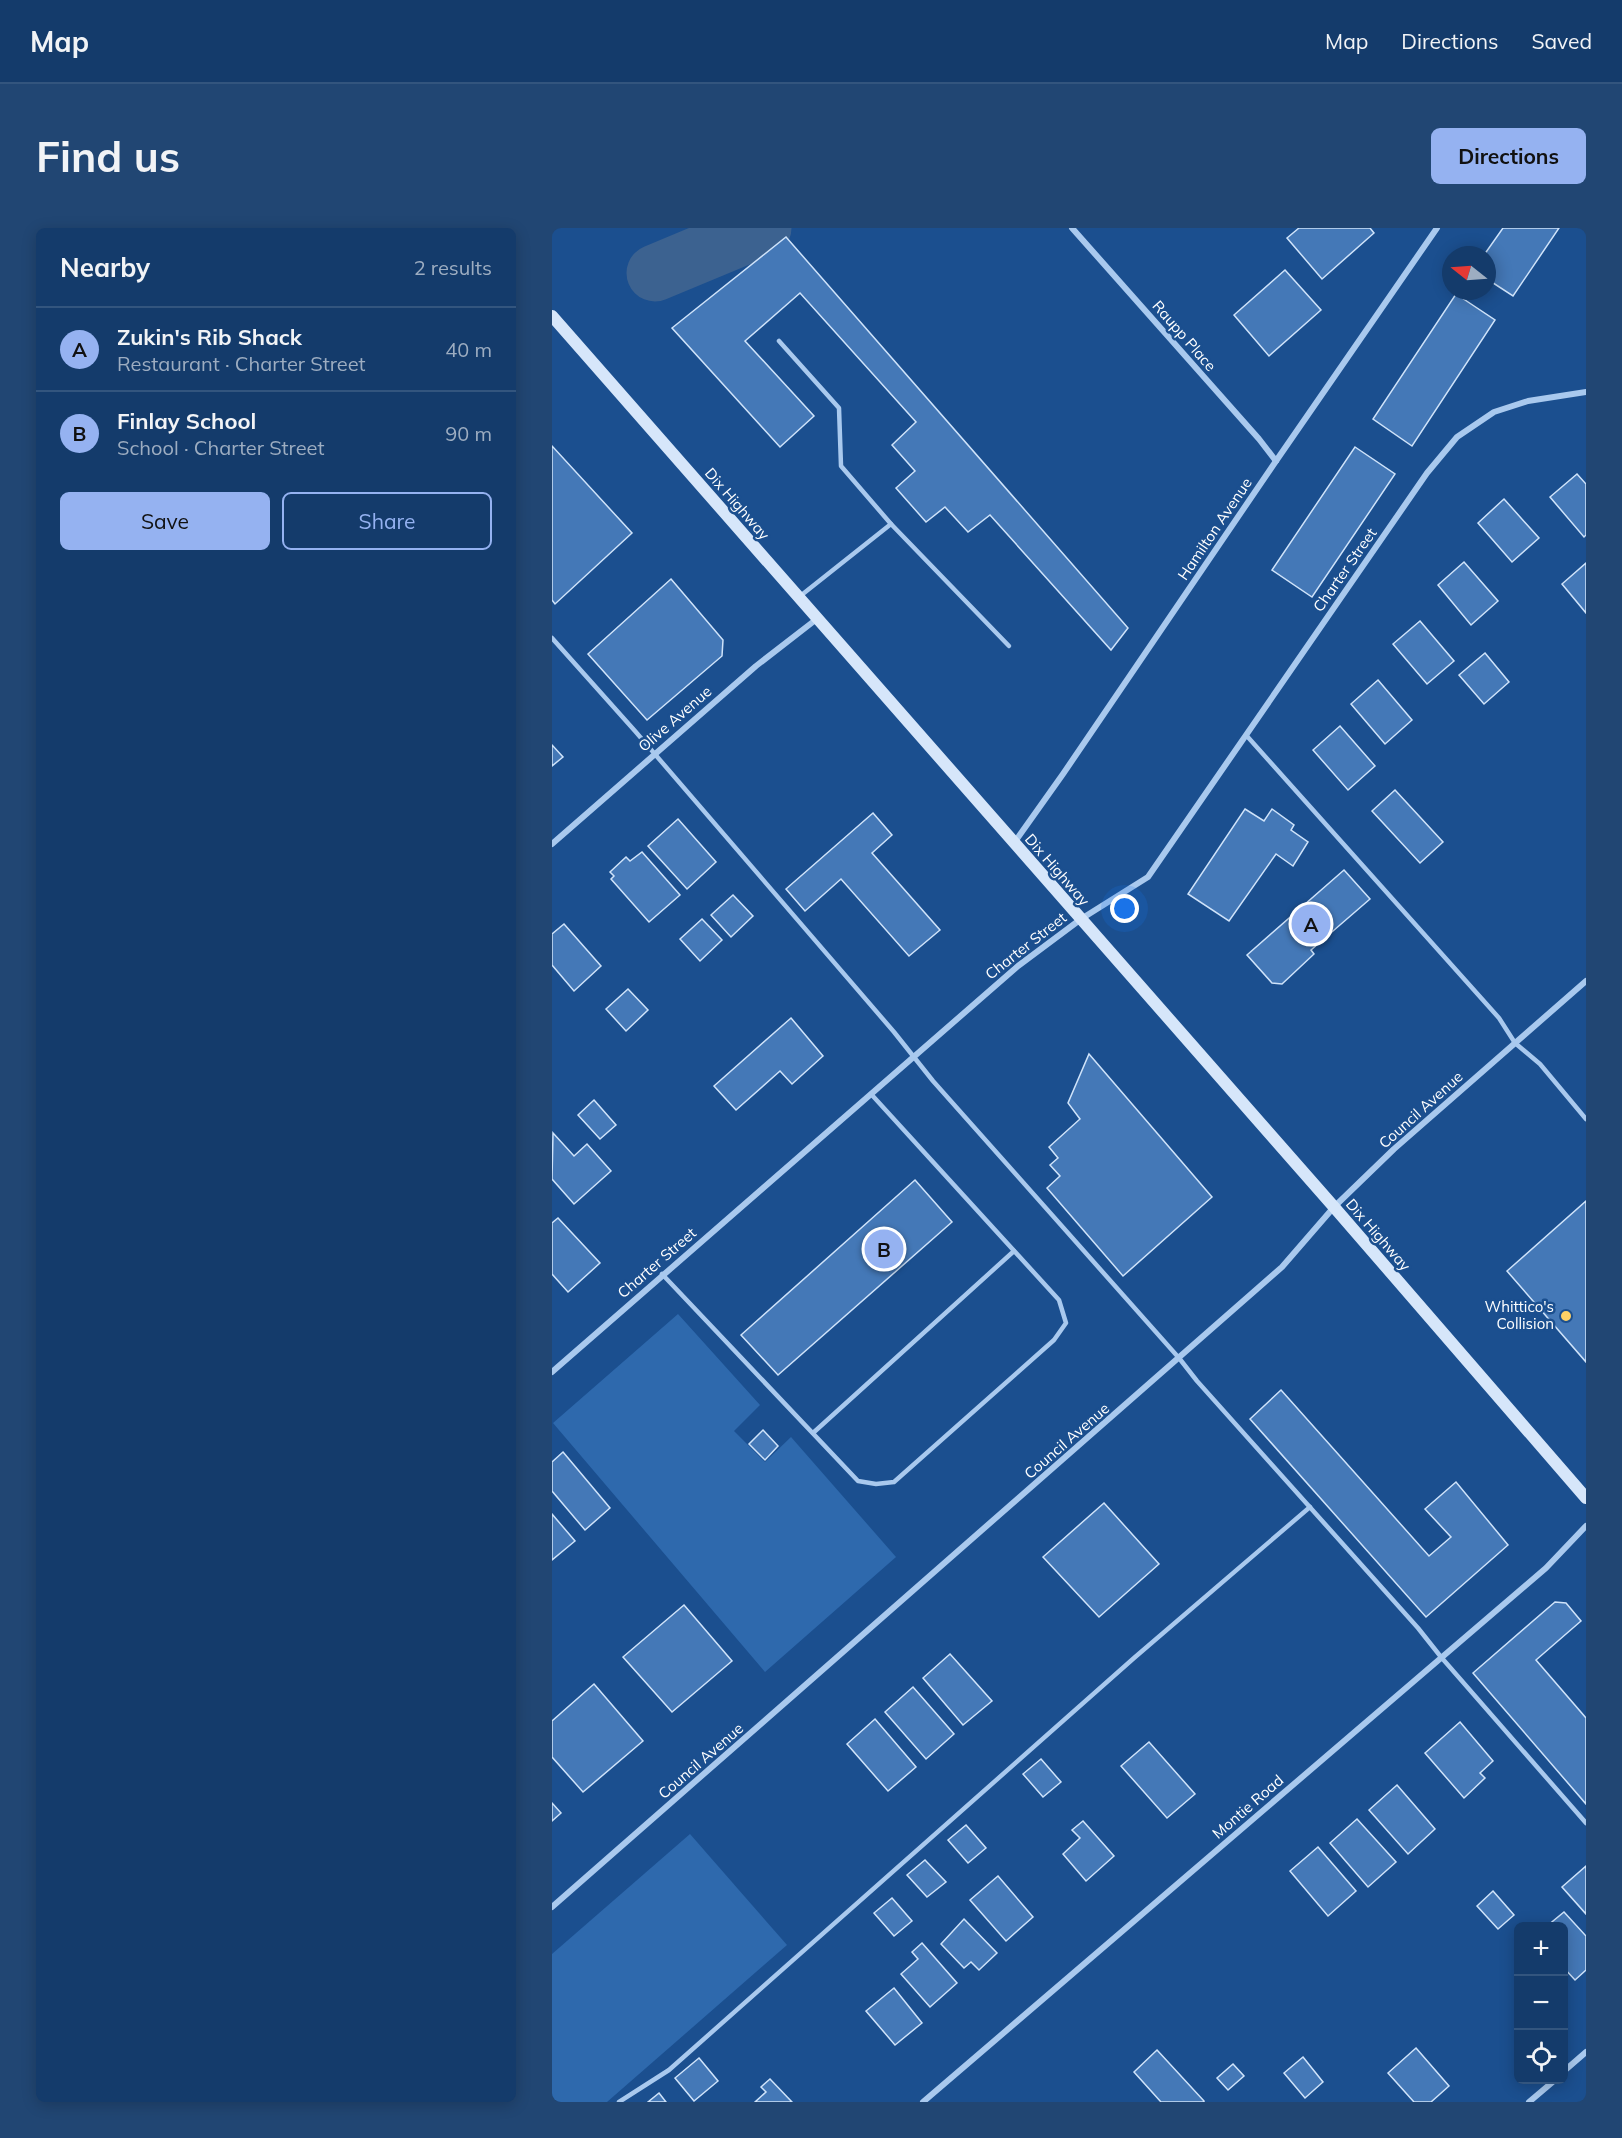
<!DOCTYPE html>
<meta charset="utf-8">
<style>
body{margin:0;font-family:Mulish,sans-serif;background:#214673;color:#f1f3f6}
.controls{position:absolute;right:18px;bottom:18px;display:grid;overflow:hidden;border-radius:9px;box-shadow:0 3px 15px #0003}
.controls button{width:54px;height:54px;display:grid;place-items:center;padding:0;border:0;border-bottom:2px solid #33557e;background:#143b6b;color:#f1f3f6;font:30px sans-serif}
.compass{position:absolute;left:890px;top:18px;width:54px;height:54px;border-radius:50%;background:#143b6b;box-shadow:0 3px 15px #0003;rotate:287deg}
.you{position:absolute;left:573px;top:681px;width:21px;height:21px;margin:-15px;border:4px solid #fff;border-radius:50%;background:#1a73e8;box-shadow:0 0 0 9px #1a73e833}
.badge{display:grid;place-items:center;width:39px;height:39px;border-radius:50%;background:#95b2f1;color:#111;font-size:20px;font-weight:700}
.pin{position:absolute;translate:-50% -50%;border:3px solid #fff;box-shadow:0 2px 6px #0006}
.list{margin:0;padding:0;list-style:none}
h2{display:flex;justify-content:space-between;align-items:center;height:78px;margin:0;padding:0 24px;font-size:26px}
h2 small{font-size:20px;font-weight:400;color:#9dadc1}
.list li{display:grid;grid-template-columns:39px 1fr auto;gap:18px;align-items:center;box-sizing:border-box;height:84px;padding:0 24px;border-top:2px solid #33557e}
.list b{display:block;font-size:22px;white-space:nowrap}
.list p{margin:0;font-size:20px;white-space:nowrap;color:#9dadc1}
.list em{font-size:20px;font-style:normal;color:#9dadc1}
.actions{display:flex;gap:12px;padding:18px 24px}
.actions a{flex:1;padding:14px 0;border:2px solid #95b2f1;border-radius:9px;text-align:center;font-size:21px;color:#95b2f1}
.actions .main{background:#95b2f1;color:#111}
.icon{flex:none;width:33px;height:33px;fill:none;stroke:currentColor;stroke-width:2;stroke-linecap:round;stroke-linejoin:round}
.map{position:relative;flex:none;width:1034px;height:1874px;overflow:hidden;border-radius:9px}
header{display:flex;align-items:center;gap:36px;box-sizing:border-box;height:84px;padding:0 30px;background:#143b6b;border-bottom:2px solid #33557e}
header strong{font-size:28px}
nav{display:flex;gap:33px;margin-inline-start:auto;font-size:21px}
.intro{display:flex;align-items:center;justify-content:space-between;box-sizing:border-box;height:144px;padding:0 36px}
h1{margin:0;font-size:42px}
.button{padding:15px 27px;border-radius:9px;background:#95b2f1;color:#111;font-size:21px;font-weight:700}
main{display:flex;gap:36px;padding:0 36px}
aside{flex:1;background:#143b6b;border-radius:9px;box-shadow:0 3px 15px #0003}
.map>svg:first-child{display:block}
</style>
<header>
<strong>Map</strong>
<nav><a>Map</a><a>Directions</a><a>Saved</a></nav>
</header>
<div class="intro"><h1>Find us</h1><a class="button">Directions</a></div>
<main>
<aside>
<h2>Nearby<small>2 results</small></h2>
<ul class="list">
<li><span class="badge">A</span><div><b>Zukin's Rib Shack</b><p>Restaurant · Charter Street</p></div><em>40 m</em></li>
<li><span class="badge">B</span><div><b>Finlay School</b><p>School · Charter Street</p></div><em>90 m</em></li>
</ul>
<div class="actions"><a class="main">Save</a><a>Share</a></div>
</aside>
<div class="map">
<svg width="1034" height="1874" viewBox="0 0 1034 1874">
<rect width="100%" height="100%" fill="#1b4f8f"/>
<g fill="#2e69ad">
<polygon points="126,1086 208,1177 182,1203 213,1234 239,1209 344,1329 213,1444 1,1195"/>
<polygon points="138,1606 235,1717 55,1874 0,1874 0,1726"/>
</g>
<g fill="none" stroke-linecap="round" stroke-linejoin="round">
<polyline stroke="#3c6290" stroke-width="57" points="103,45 211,0"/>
</g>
<g fill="#4478b7" stroke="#cfe3fa" stroke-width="1.5">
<polygon points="747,0 818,0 822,5 770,51 735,10"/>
<polygon points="951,0 1007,0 961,68 935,51 935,27 932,27"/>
<polygon points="234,9 576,400 559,422 438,287 416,304 393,279 374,294 344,260 363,243 340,217 364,194 248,65 193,113 262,188 228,219 120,100"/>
<polygon points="733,42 769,82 717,128 682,87"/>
<polygon points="904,66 943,92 860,218 821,191"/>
<polygon points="0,218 80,305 3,376 0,372"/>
<polygon points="803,219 843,246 760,369 720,342"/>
<polygon points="1025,246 1034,256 1034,307 1032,309 998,269"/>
<polygon points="952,271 987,310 960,334 926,295"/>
<polygon points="912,334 946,373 919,397 886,357"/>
<polygon points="1034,335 1034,385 1010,356"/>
<polygon points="119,351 171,412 170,428 95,492 36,426"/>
<polygon points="868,393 902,433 875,456 841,416"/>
<polygon points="933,425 957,454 932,476 907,447"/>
<polygon points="826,452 860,492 833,516 799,476"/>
<polygon points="788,498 823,538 796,562 761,522"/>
<polygon points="0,517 11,529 0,538"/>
<polygon points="843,562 891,614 868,635 820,583"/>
<polygon points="693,581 712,593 720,581 742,597 739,602 756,614 741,638 724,626 677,693 636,666"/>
<polygon points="321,585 340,607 320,625 388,702 357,728 289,651 253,683 234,661"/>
<polygon points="126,591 164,634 135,661 96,618"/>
<polygon points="90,624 128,667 97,694 59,651 62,648 58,644 74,629 78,633"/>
<polygon points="792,642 818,671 759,722 762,726 730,756 720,755 695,727"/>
<polygon points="181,667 201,688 179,709 159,687"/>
<polygon points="150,691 170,712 148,733 128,711"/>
<polygon points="12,696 49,738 22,763 0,737 0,706"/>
<polygon points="76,761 96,782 74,803 54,781"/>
<polygon points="239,790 271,828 240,856 228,843 184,882 162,858"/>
<polygon points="537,826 660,969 571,1048 495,960 508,948 498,937 506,930 497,919 528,891 516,875"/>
<polygon points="42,872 64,897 48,911 26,887"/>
<polygon points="1,905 22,928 35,916 59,943 22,976 0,951"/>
<polygon points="363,952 400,994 226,1147 189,1107"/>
<polygon points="1034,973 1034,1134 955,1043"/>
<polygon points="6,990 48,1035 16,1064 0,1046 0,995"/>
<polygon points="729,1162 877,1328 899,1309 873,1281 904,1254 956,1317 874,1389 698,1191"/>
<polygon points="211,1202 226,1218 213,1232 197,1216"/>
<polygon points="11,1224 58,1280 33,1302 0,1263 0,1234"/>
<polygon points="552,1275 607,1336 547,1389 491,1329"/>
<polygon points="0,1286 23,1313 0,1332"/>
<polygon points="1003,1374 1014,1375 1029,1393 984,1432 1034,1490 1034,1576 921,1445"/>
<polygon points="132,1377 180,1433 120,1484 71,1429"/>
<polygon points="398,1426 440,1473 411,1497 371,1450"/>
<polygon points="42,1456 91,1513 31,1564 0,1529 0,1493"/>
<polygon points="361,1459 402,1506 374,1531 333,1484"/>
<polygon points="323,1491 364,1539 336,1563 295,1516"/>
<polygon points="908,1494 941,1533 928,1545 933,1550 912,1570 873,1525"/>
<polygon points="597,1514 643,1566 615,1590 569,1538"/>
<polygon points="489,1531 509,1554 491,1569 471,1546"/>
<polygon points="845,1557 883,1601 856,1626 817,1582"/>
<polygon points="0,1575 9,1585 0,1593"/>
<polygon points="805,1591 844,1634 816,1659 778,1615"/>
<polygon points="531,1593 562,1628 534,1653 511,1626 528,1610 520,1602"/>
<polygon points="414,1597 434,1620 416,1635 396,1612"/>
<polygon points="766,1619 804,1663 776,1688 738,1643"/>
<polygon points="373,1632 394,1654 375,1669 355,1647"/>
<polygon points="1034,1638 1034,1686 1010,1659"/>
<polygon points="446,1648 481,1689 454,1713 418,1672"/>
<polygon points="941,1663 962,1687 946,1701 925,1678"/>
<polygon points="340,1670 360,1693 342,1708 322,1685"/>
<polygon points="1012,1684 1034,1708 1034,1742 1023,1752 1011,1739 1011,1698 995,1698"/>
<polygon points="412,1691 445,1725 427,1742 419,1734 412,1740 389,1716"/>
<polygon points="370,1715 405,1755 378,1779 349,1746 366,1731 360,1724"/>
<polygon points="342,1760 370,1795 343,1817 314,1783"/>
<polygon points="864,1820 897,1858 879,1874 862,1874 836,1845"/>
<polygon points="605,1822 652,1873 652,1874 609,1874 582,1844"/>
<polygon points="751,1829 771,1854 753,1870 732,1845"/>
<polygon points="147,1830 166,1853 142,1873 123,1850"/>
<polygon points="681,1836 692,1848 676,1862 665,1850"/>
<polygon points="218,1851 240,1874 203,1874 214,1864 209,1859"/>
<polygon points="107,1865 114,1874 96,1874"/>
</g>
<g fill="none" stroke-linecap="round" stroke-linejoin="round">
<g stroke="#a9c9ee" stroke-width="4.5">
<polyline points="227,113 287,180 289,238 339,296 247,369"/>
<polyline points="339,296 457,418"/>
<polyline points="0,410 83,503 342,804 381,853 627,1130 645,1153 866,1400 889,1429 1034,1595"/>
<polyline points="694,507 947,790 963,815 988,836 1034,891"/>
<polyline points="110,1046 306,1253 324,1256 342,1254 502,1112 514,1095 507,1072 319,866"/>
<polyline points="261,1205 462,1023"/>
<polyline points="67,1874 117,1842 582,1430 758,1279"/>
</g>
<g stroke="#a9c9ee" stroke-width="6">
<polyline points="520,0 707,211 724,233"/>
<polyline points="462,615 511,546 724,233 885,0"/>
<polyline points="0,616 204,438 266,390"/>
<polyline points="0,1144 466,738 529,691 596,649 875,245 905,209 942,184 976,173 1034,164"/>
<polyline points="0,1679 730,1039 782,979 842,921 1034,753"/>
<polyline points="1011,1844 1034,1824"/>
<polyline points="371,1874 994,1340 1034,1298"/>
<polyline points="977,1874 1003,1852"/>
</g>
<polyline stroke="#d6e6fa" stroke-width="12" points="0,88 782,979 1034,1270"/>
</g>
<circle fill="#ffd166" stroke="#1b4f8f" stroke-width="2" cx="1014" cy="1088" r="6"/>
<g text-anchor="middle" stroke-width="5" stroke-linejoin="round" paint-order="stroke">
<g font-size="15" fill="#fff" stroke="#1b4f8f">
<text transform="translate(632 108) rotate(49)" y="5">Raupp Place</text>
<text transform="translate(185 276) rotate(49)" y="5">Dix Highway</text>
<text transform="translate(663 301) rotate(-56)" y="5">Hamilton Avenue</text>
<text transform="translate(793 342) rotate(-55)" y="5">Charter Street</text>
<text transform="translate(123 491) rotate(-41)" y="5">Olive Avenue</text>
<text transform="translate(505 642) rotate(49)" y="5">Dix Highway</text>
<text transform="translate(474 718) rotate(-38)" y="5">Charter Street</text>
<text transform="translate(869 882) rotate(-42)" y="5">Council Avenue</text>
<text transform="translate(826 1007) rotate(49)" y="5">Dix Highway</text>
<text transform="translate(105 1035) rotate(-41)" y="5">Charter Street</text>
<text transform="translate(515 1213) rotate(-41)" y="5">Council Avenue</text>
<text transform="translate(149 1533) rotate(-41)" y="5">Council Avenue</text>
<text transform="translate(696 1579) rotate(-41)" y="5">Montie Road</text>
</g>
<g font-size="15" fill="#fff" stroke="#1b4f8f" text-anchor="end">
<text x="1002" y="1084">Whittico's<tspan x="1002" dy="17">Collision</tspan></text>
</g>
</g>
</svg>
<div class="controls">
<button>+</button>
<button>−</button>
<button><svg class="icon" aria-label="locate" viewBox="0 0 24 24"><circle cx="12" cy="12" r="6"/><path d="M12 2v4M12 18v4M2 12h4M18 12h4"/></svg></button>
</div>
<svg class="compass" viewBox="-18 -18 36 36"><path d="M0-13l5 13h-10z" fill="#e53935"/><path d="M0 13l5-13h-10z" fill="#9dadc1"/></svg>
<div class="you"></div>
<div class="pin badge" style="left:759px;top:696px">A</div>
<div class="pin badge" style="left:332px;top:1021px">B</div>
</div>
</main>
